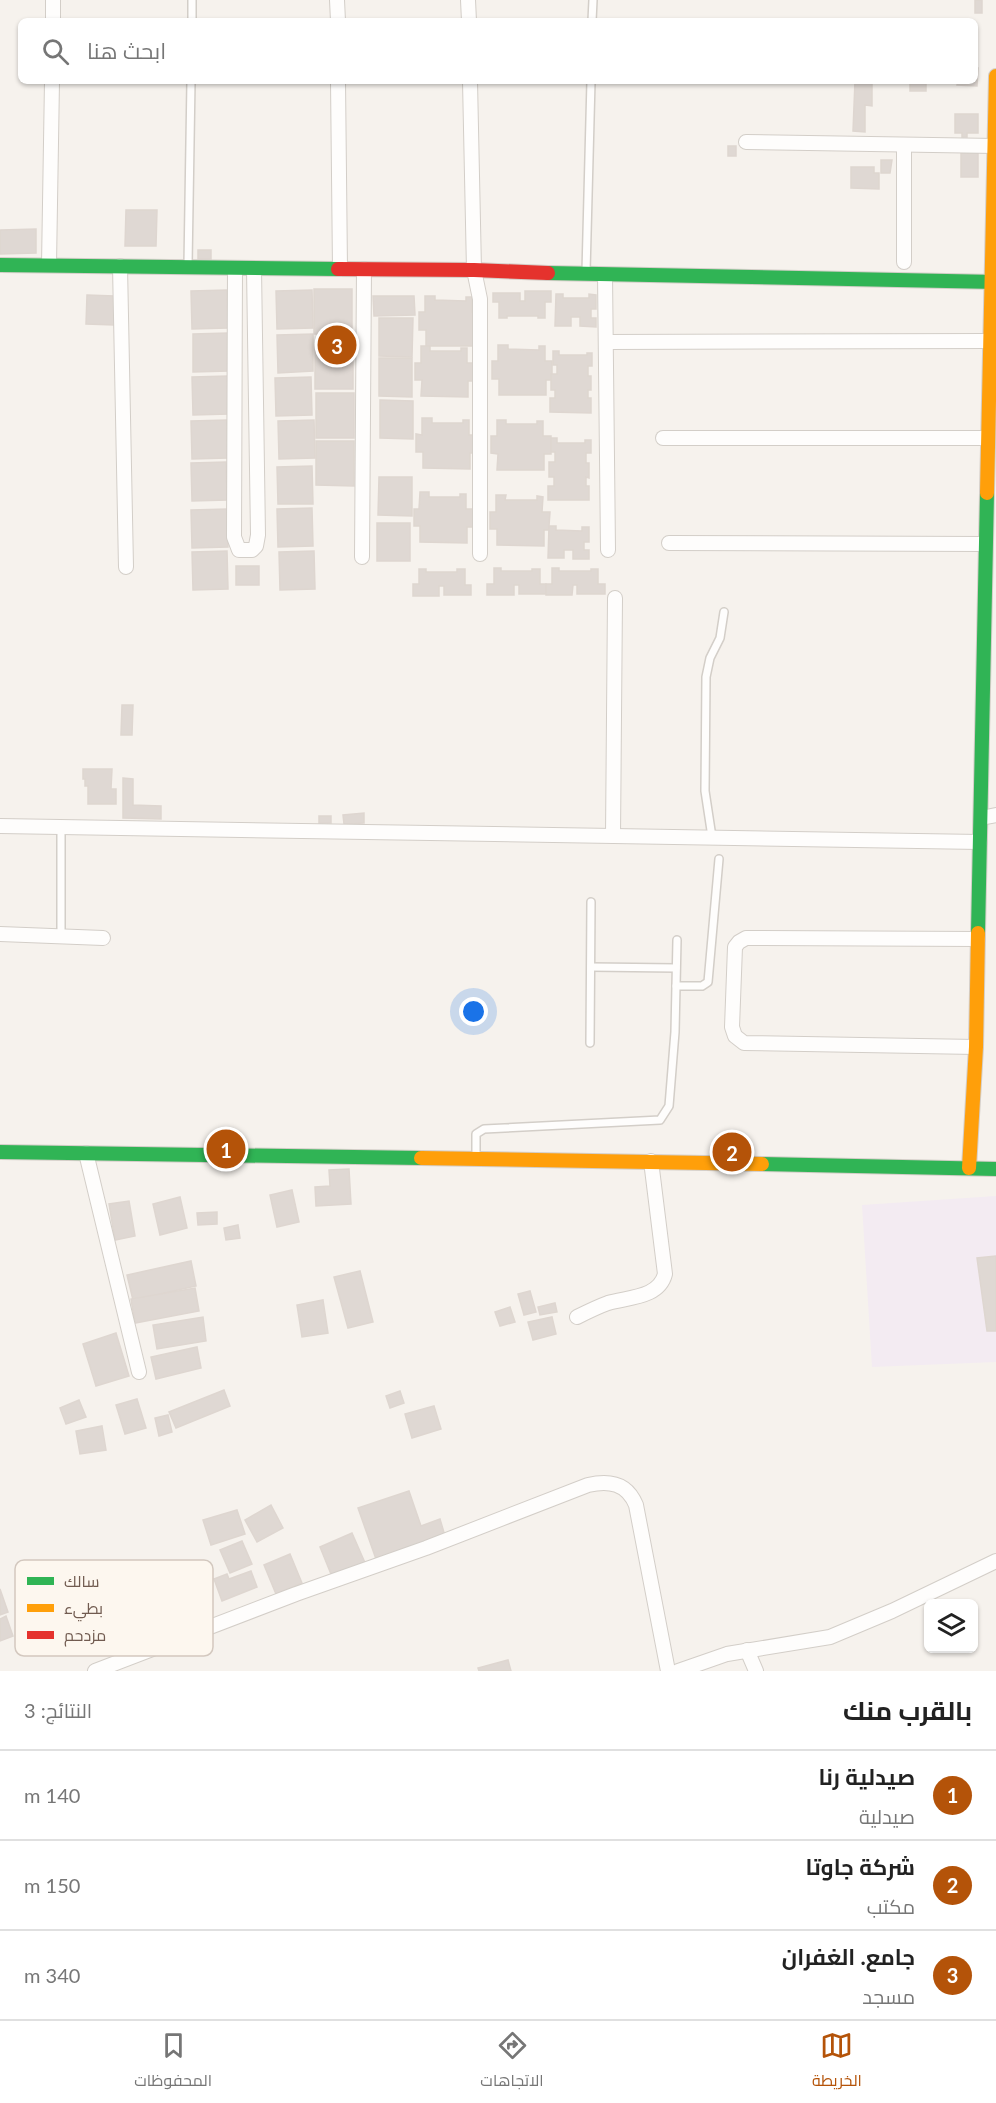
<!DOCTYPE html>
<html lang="ar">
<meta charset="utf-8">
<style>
body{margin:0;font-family:Lato,Cairo,sans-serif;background:#f6f6f6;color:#222;direction:rtl}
.controls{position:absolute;right:18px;bottom:18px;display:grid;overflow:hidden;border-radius:9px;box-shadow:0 2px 4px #0004}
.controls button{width:54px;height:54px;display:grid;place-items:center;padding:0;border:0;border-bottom:2px solid #e0e0e0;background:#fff;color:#222;font:30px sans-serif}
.you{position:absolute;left:474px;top:1012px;width:21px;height:21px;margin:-15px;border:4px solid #fff;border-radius:50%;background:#1a73e8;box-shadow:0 0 0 9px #1a73e833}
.badge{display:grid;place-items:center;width:39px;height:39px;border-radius:50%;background:#b45309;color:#fff;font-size:20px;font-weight:700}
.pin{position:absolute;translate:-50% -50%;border:3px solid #fff;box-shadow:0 2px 6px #0006}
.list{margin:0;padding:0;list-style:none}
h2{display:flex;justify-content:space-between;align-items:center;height:78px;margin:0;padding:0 24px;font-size:26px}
h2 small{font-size:20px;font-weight:400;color:#767676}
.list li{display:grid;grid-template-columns:39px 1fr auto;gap:18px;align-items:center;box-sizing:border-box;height:90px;padding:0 24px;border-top:2px solid #e0e0e0}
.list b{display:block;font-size:22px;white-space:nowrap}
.list p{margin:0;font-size:20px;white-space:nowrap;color:#767676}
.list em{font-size:20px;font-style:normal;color:#767676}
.icon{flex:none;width:33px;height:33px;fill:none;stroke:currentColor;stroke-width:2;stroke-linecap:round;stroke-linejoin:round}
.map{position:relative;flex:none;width:996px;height:1671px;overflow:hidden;direction:ltr}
.search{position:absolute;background:#fff;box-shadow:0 2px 4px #0004;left:18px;right:18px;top:18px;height:66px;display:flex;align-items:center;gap:15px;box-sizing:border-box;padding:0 21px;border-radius:9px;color:#767676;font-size:22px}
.sheet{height:348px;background:#fff}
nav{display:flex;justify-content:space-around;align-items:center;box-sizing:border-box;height:84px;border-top:2px solid #e0e0e0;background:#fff;font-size:16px;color:#767676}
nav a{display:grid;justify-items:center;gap:3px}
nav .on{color:#b45309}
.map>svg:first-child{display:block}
</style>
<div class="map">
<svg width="996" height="1671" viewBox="0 0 996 1671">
<rect width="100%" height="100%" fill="#f6f2ed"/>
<polygon fill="#f3ebf2" points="996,1196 996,1362 872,1367 862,1205"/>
<g fill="#dfd8d3" stroke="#ded6d0" stroke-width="1.5">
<rect x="975" y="0" width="7" height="13"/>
<polygon points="975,68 978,68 977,86 957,85 958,81 975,81"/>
<polygon points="855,81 872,81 872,106 865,105 865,132 853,131"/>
<polygon points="910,81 926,83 926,91 910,91"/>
<polygon points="955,114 978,114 978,133 967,133 967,137 962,137 962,133 955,133"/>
<rect x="728" y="146" width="8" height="10"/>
<rect x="961" y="153" width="17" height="24"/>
<polygon points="881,160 892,160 890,173 881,173"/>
<polygon points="851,167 874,167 874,173 879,173 879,189 851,188"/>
<polygon points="126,210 157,210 156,246 125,246"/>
<polygon points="36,229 36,253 0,254 0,230"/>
<rect x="198" y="250" width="13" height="9"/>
<rect x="314" y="289" width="38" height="45"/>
<polygon points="227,290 228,328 192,329 191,291"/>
<polygon points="312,290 313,328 277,329 276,291"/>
<polygon points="525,291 551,291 551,302 545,302 545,318 538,318 538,316 507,316 507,318 499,318 499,302 493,302 493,293 520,293 520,301 525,301"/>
<polygon points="556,294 563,294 563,298 589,298 589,294 596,295 596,309 591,309 591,318 596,318 596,327 580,326 580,317 571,317 571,326 555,326"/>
<polygon points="87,295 114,296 114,325 86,324"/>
<polygon points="373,296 414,296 415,315 374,316"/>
<polygon points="425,296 435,296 435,300 466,301 466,297 472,297 472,312 478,311 478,329 473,331 473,346 426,346 426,330 419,330 419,312 425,312"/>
<polygon points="379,318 413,318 412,357 379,356"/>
<polygon points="228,333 229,371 193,372 193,334"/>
<polygon points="313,334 313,371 278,373 277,335"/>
<rect x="315" y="345" width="38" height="44"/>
<polygon points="498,345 508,345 508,349 539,350 539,346 545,346 545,361 552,361 552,380 546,380 546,395 499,395 499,379 492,379 492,361 498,361"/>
<polygon points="421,346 430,346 430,351 461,351 461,348 467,348 467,363 475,363 475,381 468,381 468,397 421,396 422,380 415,380 415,363 421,363"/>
<polygon points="553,351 559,351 559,355 587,355 587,353 592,353 592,366 588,366 588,376 591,376 591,390 588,390 588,398 591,398 591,413 550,412 550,398 555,398 555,390 551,390 551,374 557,374 557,365 553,365"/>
<polygon points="379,358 412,358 412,397 379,396"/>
<polygon points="228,376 229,414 193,415 192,377"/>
<polygon points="311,377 312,415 276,416 275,378"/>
<rect x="316" y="393" width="38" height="45"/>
<polygon points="380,400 413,401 413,439 380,438"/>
<polygon points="422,418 432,418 432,423 463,423 463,420 469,420 469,435 476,435 476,453 470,453 470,469 423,468 423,452 416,452 416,434 422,435"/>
<polygon points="227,420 228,458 192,459 191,421"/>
<polygon points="314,420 315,458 279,459 278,421"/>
<polygon points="497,420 506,420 506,424 537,424 537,421 543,421 543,436 551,436 551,454 544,454 544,470 497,470 498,454 491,453 491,436 497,436"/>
<polygon points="551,438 557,438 557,443 585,443 585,440 591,440 591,453 586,453 586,463 589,463 589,478 586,477 586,486 589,486 589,500 548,500 548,486 554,486 554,477 549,477 549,462 555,462 555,452 551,452"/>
<polygon points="316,441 354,441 354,486 316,485"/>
<polygon points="226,462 227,500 192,501 191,463"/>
<polygon points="312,466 313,504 278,504 277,467"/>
<polygon points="379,477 412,477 412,516 378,515"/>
<polygon points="420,492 429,492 429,497 460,497 460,494 466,494 466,509 474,509 474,527 467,527 467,543 420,542 420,526 414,526 414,509 419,509"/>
<polygon points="496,495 506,495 505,500 537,500 537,496 543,497 542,512 550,512 549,526 550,530 544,530 544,546 497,545 497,529 490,529 490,512 496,512"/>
<polygon points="312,508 313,546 278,547 277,509"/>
<polygon points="227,509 228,547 192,548 191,510"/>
<rect x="377" y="523" width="33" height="38"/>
<polygon points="549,526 556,526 556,530 582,531 582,527 589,527 589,542 584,542 584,550 589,550 589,559 573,559 573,550 564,550 564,558 548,558"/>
<polygon points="227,551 228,589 193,590 192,552"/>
<polygon points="314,551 315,589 280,590 279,552"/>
<rect x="236" y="566" width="23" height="19"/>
<polygon points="494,568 501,568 501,571 532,571 532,569 540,569 540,584 546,584 546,594 519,594 519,585 514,585 514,595 487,595 487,584 494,584"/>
<polygon points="552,568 559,568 559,571 591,571 591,569 598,569 598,584 605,584 605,594 577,594 577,585 573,585 572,595 546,595 546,584 552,584"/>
<polygon points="419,569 426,569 426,572 457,572 457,569 465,569 465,585 471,585 471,595 444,595 444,586 439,586 439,596 413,596 413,584 419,584"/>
<polygon points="122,705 133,705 132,735 121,735"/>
<polygon points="83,769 112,769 111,789 116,789 116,804 88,804 88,786 85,786 85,779 83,779"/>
<polygon points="123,778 133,779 133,805 161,806 161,819 123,818"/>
<polygon points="364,813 364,823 344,824 343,815"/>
<rect x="319" y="816" width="12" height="7"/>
<polygon points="349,1169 351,1204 316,1206 315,1187 330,1186 329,1170"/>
<polygon points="292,1190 299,1222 277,1227 270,1195"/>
<polygon points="180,1197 187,1228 160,1235 153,1204"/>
<polygon points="129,1201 135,1236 115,1240 109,1204"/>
<polygon points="217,1212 217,1224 198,1225 197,1213"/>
<polygon points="238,1225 240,1238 226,1240 224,1228"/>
<polygon points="996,1256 996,1331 987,1331 977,1258"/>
<polygon points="191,1261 196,1286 133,1300 127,1275"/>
<polygon points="360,1271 373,1322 348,1328 334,1277"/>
<polygon points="195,1288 199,1311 135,1323 131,1299"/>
<polygon points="530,1291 536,1312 524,1315 518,1294"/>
<polygon points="323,1300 328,1333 302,1337 297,1305"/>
<polygon points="555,1303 557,1312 540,1315 538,1307"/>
<polygon points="510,1307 515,1322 500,1326 495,1312"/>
<polygon points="203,1317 206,1341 157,1349 153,1325"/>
<polygon points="552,1317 556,1334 533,1340 528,1322"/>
<polygon points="116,1333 129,1376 96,1386 83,1344"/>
<polygon points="197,1347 201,1368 156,1379 151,1357"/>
<polygon points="224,1390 230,1406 176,1428 169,1412"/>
<polygon points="400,1391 404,1403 390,1408 386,1396"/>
<polygon points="137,1399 146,1428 125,1434 116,1405"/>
<polygon points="79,1400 86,1417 66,1424 60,1408"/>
<polygon points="434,1406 441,1429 412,1438 405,1414"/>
<polygon points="168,1415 172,1432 159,1436 155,1418"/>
<polygon points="102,1426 106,1450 80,1454 76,1431"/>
<polygon points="409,1491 421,1526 440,1519 445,1536 376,1559 358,1508"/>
<polygon points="271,1505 283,1528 257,1542 245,1520"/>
<polygon points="237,1510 245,1534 211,1545 203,1520"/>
<polygon points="352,1533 366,1565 333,1579 320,1547"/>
<polygon points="242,1541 252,1564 230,1573 220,1550"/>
<polygon points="290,1554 302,1583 276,1594 264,1565"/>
<polygon points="251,1571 257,1587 222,1601 214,1579 227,1574 229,1579"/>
<polygon points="0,1589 8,1612 0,1615"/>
<polygon points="6,1616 13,1636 0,1641 0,1619"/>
<polygon points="508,1660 511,1671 479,1671 478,1668"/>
</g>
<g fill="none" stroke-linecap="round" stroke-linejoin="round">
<defs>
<g id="lane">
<polyline points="192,21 192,0"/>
<polyline points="592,21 593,0"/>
<polyline points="188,265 191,81"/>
<polyline points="586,272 591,81"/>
<polyline points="712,837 705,791 706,677 710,658 720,638 724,612"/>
<polyline points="61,937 61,827"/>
<polyline points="591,967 676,968"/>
<polyline points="676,986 702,986 708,982 719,859"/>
<polyline points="590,1043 591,902"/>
<polyline points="476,1156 476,1134 484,1129 660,1120 669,1106 675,1032 677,940"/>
</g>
<g id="street">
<polyline points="337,0 338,21"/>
<polyline points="468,0 469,21"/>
<polyline points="53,21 53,0"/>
<polyline points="338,81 340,269"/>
<polyline points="470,81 474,270 480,299 480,554"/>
<polyline points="746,142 995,146"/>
<polyline points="904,262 904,145"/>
<polyline points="49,265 52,81"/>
<polyline points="120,266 126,567"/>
<polyline points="235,268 234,537 239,550 252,550 256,546 258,535 254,269"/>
<polyline points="605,275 608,550"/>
<polyline points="606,342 990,341"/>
<polyline points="663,438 988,438"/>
<polyline points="669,543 985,544"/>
<polyline points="362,557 364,269"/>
<polyline points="981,818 996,815"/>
<polyline points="0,826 980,842"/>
<polyline points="613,836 615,598"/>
<polyline points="0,934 103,938"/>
<polyline points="976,1047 744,1043 735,1036 732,1027 735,947 739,942 746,938 978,939"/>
<polyline points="86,1153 139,1372"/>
<path d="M577,1317C587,1312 597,1307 608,1303C628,1297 659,1298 665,1274L651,1161"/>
<polyline points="747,1650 756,1671"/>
<path d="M95,1671L296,1594L426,1548L588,1485C609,1480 627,1483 636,1505L668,1671"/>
<polyline points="678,1671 727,1654 830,1637 892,1611 996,1561"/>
</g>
<g id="fast">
<polyline points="0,265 338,269"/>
<polyline points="548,273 996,282"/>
<polyline points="978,933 987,493"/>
<polyline points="0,1152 421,1158"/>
<polyline points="762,1164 996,1169"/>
</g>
<g id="slow">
<polyline points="987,493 996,76"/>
<polyline points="421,1158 762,1164"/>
<polyline points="969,1168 976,1047 978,933"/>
</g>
<polyline id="jam" points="338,269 474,270 548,273"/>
</defs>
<use href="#lane" stroke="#d3cec8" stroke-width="10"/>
<use href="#street" stroke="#d3cec8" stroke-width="16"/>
<use href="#fast" stroke="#d4cec8" stroke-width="16"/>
<use href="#slow" stroke="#d4cec8" stroke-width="16"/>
<use href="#jam" stroke="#d4cec8" stroke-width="16"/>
<use href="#lane" stroke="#fefdfc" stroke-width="7"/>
<use href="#street" stroke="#fefdfc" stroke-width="14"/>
<use href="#fast" stroke="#30b455" stroke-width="14"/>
<use href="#slow" stroke="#ff9f0a" stroke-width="14"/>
<use href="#jam" stroke="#e5322d" stroke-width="14"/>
</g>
<rect x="15" y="1560" width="198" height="96" rx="9" fill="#fdf7ef" stroke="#d3c8bf" stroke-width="1.5"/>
<rect x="27" y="1577" width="27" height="8" fill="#30b455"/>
<rect x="27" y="1604" width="27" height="8" fill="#ff9f0a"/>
<rect x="27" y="1631" width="27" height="8" fill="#e5322d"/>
<g font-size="16" fill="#715b50">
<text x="64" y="1587">سالك</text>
<text x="64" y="1614">بطيء</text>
<text x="64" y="1641">مزدحم</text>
</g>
</svg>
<div class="controls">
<button><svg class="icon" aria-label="layers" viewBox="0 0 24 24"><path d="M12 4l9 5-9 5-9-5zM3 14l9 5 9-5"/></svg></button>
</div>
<div class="you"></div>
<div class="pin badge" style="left:226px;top:1149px">1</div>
<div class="pin badge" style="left:732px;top:1152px">2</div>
<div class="pin badge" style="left:337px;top:345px">3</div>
<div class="search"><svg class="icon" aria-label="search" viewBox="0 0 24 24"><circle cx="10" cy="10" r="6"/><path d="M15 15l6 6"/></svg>ابحث هنا</div>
</div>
<section class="sheet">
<h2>بالقرب منك<small>النتائج: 3</small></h2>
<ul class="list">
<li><span class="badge">1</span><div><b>صيدلية رنا</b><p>صيدلية</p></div><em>140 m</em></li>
<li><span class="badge">2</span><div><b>شركة جاوتا</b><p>مكتب</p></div><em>150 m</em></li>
<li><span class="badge">3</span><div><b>جامع. الغفران</b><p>مسجد</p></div><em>340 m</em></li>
</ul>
</section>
<nav>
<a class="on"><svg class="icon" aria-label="map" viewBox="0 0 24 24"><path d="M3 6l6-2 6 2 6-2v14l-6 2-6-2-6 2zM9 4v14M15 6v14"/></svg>الخريطة</a>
<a><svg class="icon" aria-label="directions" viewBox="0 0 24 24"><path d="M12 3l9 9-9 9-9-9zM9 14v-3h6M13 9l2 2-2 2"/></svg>الاتجاهات</a>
<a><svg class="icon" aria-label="saved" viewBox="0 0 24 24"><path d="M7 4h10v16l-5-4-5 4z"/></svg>المحفوظات</a>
</nav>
